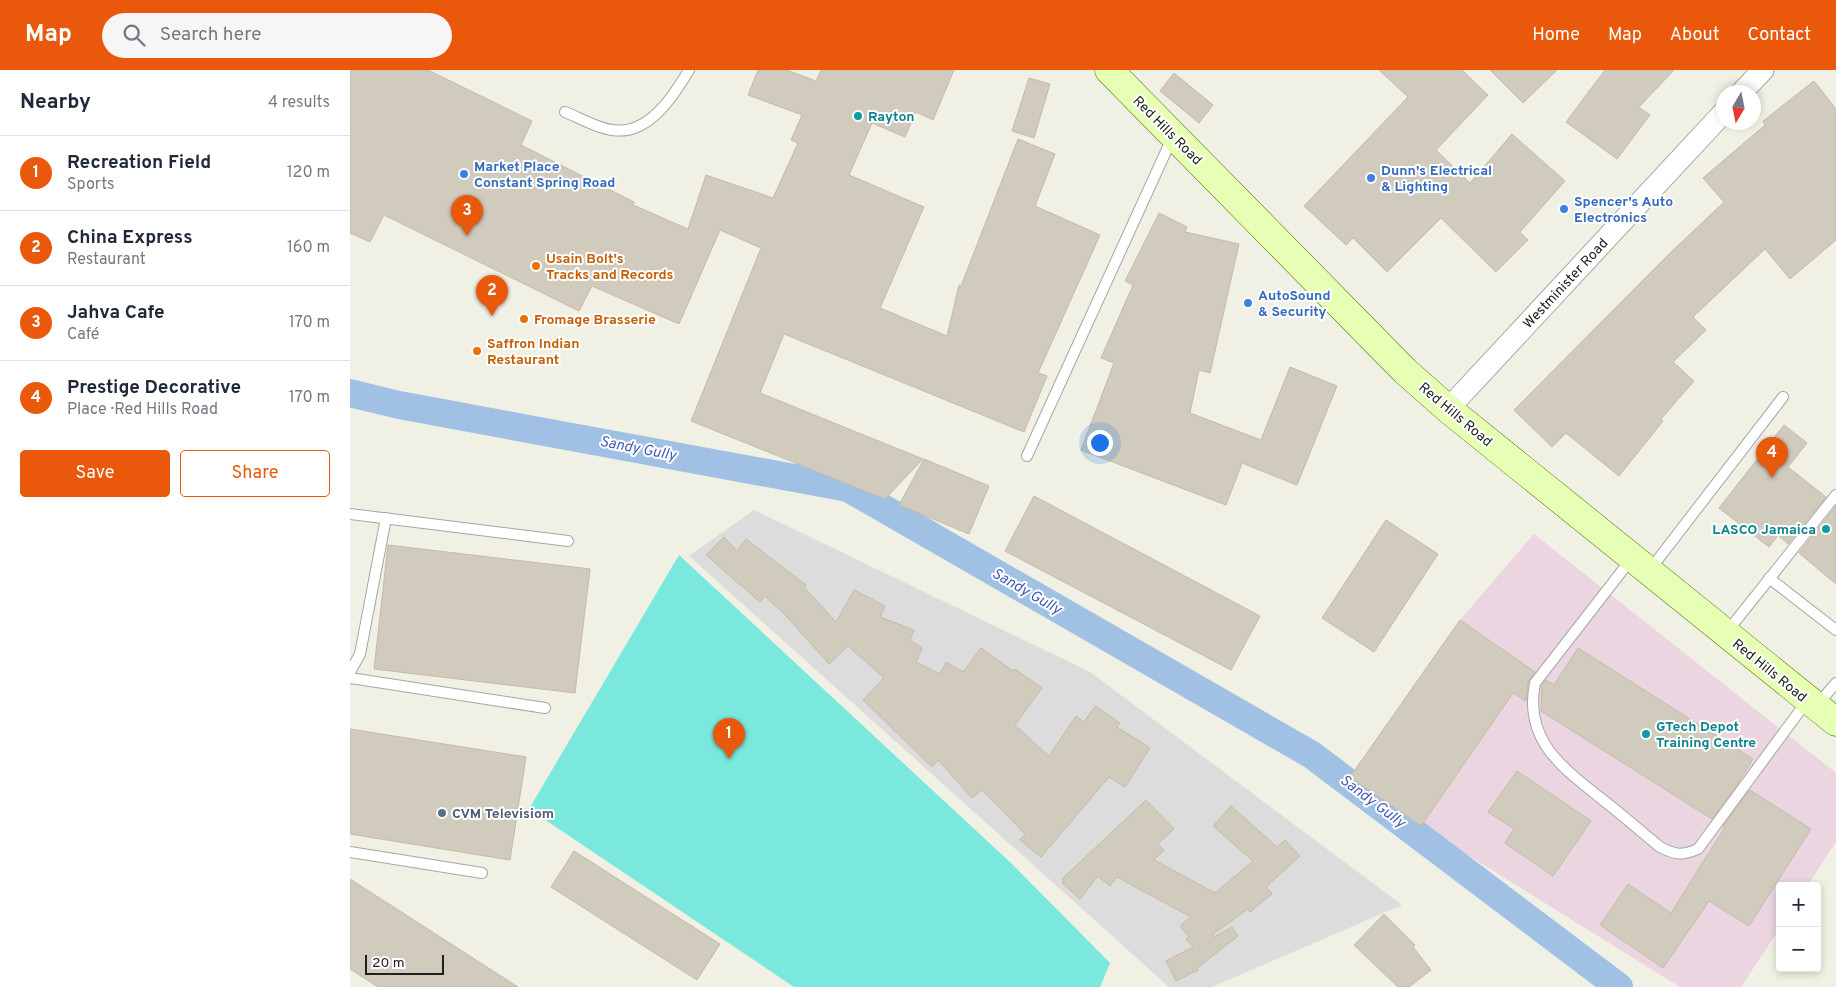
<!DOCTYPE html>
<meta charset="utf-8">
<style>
body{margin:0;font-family:Overpass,sans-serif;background:#f6f6f7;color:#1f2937}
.controls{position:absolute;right:15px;bottom:15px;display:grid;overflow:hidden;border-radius:5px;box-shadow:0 2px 8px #0003}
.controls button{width:45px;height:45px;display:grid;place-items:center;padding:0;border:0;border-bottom:1px solid #e0e1e3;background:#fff;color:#1f2937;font:25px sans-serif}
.compass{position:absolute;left:1366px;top:15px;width:45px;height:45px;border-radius:50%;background:#fff;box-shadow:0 2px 8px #0003;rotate:190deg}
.scale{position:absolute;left:15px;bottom:12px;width:79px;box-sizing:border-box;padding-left:5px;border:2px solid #1f1f1f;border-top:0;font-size:14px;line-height:18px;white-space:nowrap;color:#1f1f1f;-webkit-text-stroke:4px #fff;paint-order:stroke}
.you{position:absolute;left:749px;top:372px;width:18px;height:18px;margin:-12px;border:4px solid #fff;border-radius:50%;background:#1a73e8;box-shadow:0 0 0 8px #1a73e833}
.badge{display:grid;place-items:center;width:32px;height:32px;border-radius:50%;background:#ea580c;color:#fff;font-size:16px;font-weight:700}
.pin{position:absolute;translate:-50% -41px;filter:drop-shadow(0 1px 2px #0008)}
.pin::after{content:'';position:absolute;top:26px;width:18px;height:15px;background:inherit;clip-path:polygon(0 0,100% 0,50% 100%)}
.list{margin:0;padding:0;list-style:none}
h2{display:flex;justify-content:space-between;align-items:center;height:65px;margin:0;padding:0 20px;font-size:21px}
h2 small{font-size:16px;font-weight:400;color:#747a83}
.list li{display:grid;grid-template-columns:32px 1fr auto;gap:15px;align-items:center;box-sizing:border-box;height:75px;padding:0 20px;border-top:1px solid #e0e1e3}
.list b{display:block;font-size:19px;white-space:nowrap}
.list p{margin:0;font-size:16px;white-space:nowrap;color:#747a83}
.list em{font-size:16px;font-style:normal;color:#747a83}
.actions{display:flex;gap:10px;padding:15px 20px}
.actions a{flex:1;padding:11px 0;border:1px solid #ea580c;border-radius:5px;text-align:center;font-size:18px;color:#ea580c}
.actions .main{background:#ea580c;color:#fff}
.icon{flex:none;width:28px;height:28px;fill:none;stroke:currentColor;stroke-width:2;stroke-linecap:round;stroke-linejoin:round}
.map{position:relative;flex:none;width:1486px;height:917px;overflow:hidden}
header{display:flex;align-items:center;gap:30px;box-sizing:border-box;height:70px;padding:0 25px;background:#ea580c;color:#fff}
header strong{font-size:24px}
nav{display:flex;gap:28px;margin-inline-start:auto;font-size:18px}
.search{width:350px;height:45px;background:#f6f6f7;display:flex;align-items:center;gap:12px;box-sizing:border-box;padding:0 18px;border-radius:28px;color:#747a83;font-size:19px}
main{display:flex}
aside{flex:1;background:#fff}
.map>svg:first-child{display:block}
</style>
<header>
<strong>Map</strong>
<div class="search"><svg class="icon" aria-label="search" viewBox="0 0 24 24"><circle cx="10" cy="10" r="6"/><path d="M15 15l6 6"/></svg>Search here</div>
<nav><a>Home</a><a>Map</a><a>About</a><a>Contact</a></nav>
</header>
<main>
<aside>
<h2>Nearby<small>4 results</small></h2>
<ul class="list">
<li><span class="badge">1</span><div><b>Recreation Field</b><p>Sports</p></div><em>120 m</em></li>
<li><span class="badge">2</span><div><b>China Express</b><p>Restaurant</p></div><em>160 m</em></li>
<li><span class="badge">3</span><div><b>Jahva Cafe</b><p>Café</p></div><em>170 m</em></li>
<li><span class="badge">4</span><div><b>Prestige Decorative</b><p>Place · Red Hills Road</p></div><em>170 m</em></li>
</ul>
<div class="actions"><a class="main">Save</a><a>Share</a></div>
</aside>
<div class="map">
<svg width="1486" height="917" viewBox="0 0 1486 917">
<rect width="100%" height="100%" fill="#f1f0e4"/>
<polygon fill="#dddcdc" points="404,440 740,602 1052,835 862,917 819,917 339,486"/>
<polygon fill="#ead5e0" points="1184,464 1486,703 1486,772 1457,816 1430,816 1430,858 1391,917 1330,917 1071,756 1000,707 1110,550"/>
<polygon fill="#7ae8dc" points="329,485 662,794 760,893 750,917 444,917 179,739"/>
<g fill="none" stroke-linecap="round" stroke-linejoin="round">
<polyline stroke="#a0c1e3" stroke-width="28" points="0,323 49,335 498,418 962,685 1269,917"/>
</g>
<g fill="#d1cbbd" stroke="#c4bba5">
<polygon points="0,0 78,0 182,51 171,75 284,132 283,135 338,159 356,105 423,128 448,73 441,70 452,45 398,25 408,0 437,0 466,11 471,0 604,0 583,50 566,42 555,67 522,53 499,105 574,137 530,238 597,266 609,215 611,216 668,69 705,84 685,136 750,165 688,303 697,306 674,362 434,264 410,323 573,389 535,429 341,351 411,178 370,160 329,254 242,216 229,241 34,145 20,172 0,163"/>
<polygon points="1029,0 1112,0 1138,25 1086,80 1120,113 1162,64 1215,111 1170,162 1178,170 1146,202 1091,148 1037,202 1003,168 996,175 954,136 1058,27"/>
<polygon points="1140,0 1207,0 1173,33"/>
<polygon points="1255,0 1324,0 1289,37 1300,45 1267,89 1216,52"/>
<polygon points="824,3 863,35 849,53 810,21"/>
<polygon points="679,8 700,14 684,68 662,61"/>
<polygon points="1464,11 1486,39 1486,170 1440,209 1415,179 1343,247 1356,260 1323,292 1344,311 1311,349 1313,351 1269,406 1216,363 1202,377 1164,340 1319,184 1374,132 1353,108 1415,55 1413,51"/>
<polygon points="809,143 837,157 835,162 889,174 860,303 849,300 840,343 911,370 940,297 987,316 947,415 892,393 876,435 731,380 764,293 751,288 783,215 775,211"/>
<polygon points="1434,355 1457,373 1438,397 1476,427 1438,474 1428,465 1419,477 1369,438"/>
<polygon points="574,389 639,416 619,464 549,435"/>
<polygon points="684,426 910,546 881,600 655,481"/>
<polygon points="1486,436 1486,514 1449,483"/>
<polygon points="1036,450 1088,484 1024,582 972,548"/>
<polygon points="374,467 387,481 396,469 456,515 454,517 486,552 504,520 535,536 530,547 564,560 560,570 572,578 566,592 590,604 596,592 613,602 631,578 663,601 665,599 692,618 665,655 699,686 726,646 734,652 745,636 770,653 767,657 800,678 775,717 759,707 691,787 670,770 675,764 632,720 622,728 588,690 582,697 513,630 534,608 498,576 479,594 437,547 415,526 410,532 356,485"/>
<polygon points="38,475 240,499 225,623 24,599"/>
<polygon points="1110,550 1185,602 1178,612 1176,631 1163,623 1071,756 1000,707"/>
<polygon points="1228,578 1403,689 1388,713 1362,749 1191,641 1192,616 1196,610 1204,615"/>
<polygon points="0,659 176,687 160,790 0,764"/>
<polygon points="1167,701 1241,751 1203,806 1155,773 1164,759 1138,742"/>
<polygon points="1400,720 1461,759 1399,856 1359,831 1313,898 1250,855 1278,814 1321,843 1375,757 1373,756"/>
<polygon points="796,730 824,759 808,774 814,780 804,790 865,823 903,791 863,756 881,736 927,777 935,770 950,786 916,817 922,824 900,842 898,839 863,864 864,867 882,857 888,866 847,898 848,900 826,911 816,891 843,877 836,869 839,867 830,856 841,847 767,807 760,816 748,806 730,829 712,813 714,810 712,809"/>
<polygon points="224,781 370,874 347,910 201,817"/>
<polygon points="0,809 168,917 28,917 0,899"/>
<polygon points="1034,844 1065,875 1063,877 1081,900 1059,917 1048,917 1004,875"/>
</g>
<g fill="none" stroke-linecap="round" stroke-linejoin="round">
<defs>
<g id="lane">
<path d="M215,42C230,48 247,58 262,60C298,66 323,27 339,0"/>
<polyline points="677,386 823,66"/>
<polyline points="0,444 218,471"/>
<path d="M1282,488L1185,613C1174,668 1209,695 1248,726C1269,742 1289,760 1310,777C1326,785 1331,786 1348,779L1457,631"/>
<polyline points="1299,501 1433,327"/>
<polyline points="1419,508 1486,560"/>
<polyline points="1376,563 1486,425"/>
<polyline points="0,602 10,584 36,448"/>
<polyline points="0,608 195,638"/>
<polyline points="1467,635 1486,613"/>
<polyline points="0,782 132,803"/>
</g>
<g id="street">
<polyline points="1392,22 1413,0"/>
<polyline points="1098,339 1374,42"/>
</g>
<polyline id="secondary" points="759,0 1055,301 1098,339 1486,652"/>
</defs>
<use href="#lane" stroke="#a6a6a6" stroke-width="12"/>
<use href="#street" stroke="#a6a6a6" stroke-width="23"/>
<use href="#secondary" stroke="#4b7c00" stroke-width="29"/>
<use href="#lane" stroke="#fff" stroke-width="10"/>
<use href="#street" stroke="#fff" stroke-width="21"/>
<use href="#secondary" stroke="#e6ffb4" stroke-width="28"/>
</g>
<g fill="#0f9aa8" stroke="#fff" stroke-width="2">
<circle cx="508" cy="46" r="5"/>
<circle cx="1476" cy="459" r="5"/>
<circle cx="1296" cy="664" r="5"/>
</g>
<g fill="#3f7fe0" stroke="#fff" stroke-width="2">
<circle cx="114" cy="104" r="5"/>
<circle cx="1021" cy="108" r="5"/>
<circle cx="1214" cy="139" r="5"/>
<circle cx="898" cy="233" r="5"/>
</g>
<g fill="#e8710a" stroke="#fff" stroke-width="2">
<circle cx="186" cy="196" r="5"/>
<circle cx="174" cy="249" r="5"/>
<circle cx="127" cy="281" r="5"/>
</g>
<circle fill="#5c6f8a" stroke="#fff" stroke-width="2" cx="92" cy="743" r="5"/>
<g text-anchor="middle" stroke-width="4" stroke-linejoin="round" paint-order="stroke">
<g font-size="14" font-weight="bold" fill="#0d838f" stroke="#fff" text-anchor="start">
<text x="518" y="51">Rayton</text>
<text x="1466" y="464" text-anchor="end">LASCO Jamaica</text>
<text x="1306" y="661">GTech Depot<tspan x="1306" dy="16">Training Centre</tspan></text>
</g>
<g font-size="14" fill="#1f1f1f" stroke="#fff">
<text transform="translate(818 60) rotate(45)" y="5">Red Hills Road</text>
<text transform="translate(1215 213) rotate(-47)" y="5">Westminister Road</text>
<text transform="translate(1106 344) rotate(40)" y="5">Red Hills Road</text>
<text transform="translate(1420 600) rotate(39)" y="5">Red Hills Road</text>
</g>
<g font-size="14" font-weight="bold" fill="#366cbe" stroke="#fff" text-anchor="start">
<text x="124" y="101">Market Place<tspan x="124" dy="16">Constant Spring Road</tspan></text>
<text x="1031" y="105">Dunn's Electrical<tspan x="1031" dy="16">&amp; Lighting</tspan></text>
<text x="1224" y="136">Spencer's Auto<tspan x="1224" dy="16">Electronics</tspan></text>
<text x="908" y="230">AutoSound<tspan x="908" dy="16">&amp; Security</tspan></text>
</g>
<g font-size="14" font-weight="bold" fill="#c56008" stroke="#fff" text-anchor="start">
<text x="196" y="193">Usain Bolt's<tspan x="196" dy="16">Tracks and Records</tspan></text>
<text x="184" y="254">Fromage Brasserie</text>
<text x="137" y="278">Saffron Indian<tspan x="137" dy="16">Restaurant</tspan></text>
</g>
<g font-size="14" font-weight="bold" fill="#4e5e75" stroke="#fff" text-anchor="start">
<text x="102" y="748">CVM Televisiom</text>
</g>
<g font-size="15" font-style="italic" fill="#415bb9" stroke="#fff">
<text transform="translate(288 378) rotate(11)" y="5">Sandy Gully</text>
<text transform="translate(677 521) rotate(30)" y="5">Sandy Gully</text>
<text transform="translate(1023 731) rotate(37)" y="5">Sandy Gully</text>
</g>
</g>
</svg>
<div class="controls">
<button>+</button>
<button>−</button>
</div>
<svg class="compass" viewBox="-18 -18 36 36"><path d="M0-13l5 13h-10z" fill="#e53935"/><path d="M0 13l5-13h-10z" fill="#747a83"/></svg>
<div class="scale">20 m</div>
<div class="you"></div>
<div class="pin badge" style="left:379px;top:689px">1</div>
<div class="pin badge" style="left:142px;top:246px">2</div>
<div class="pin badge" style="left:117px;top:166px">3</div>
<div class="pin badge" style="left:1422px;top:408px">4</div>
</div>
</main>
